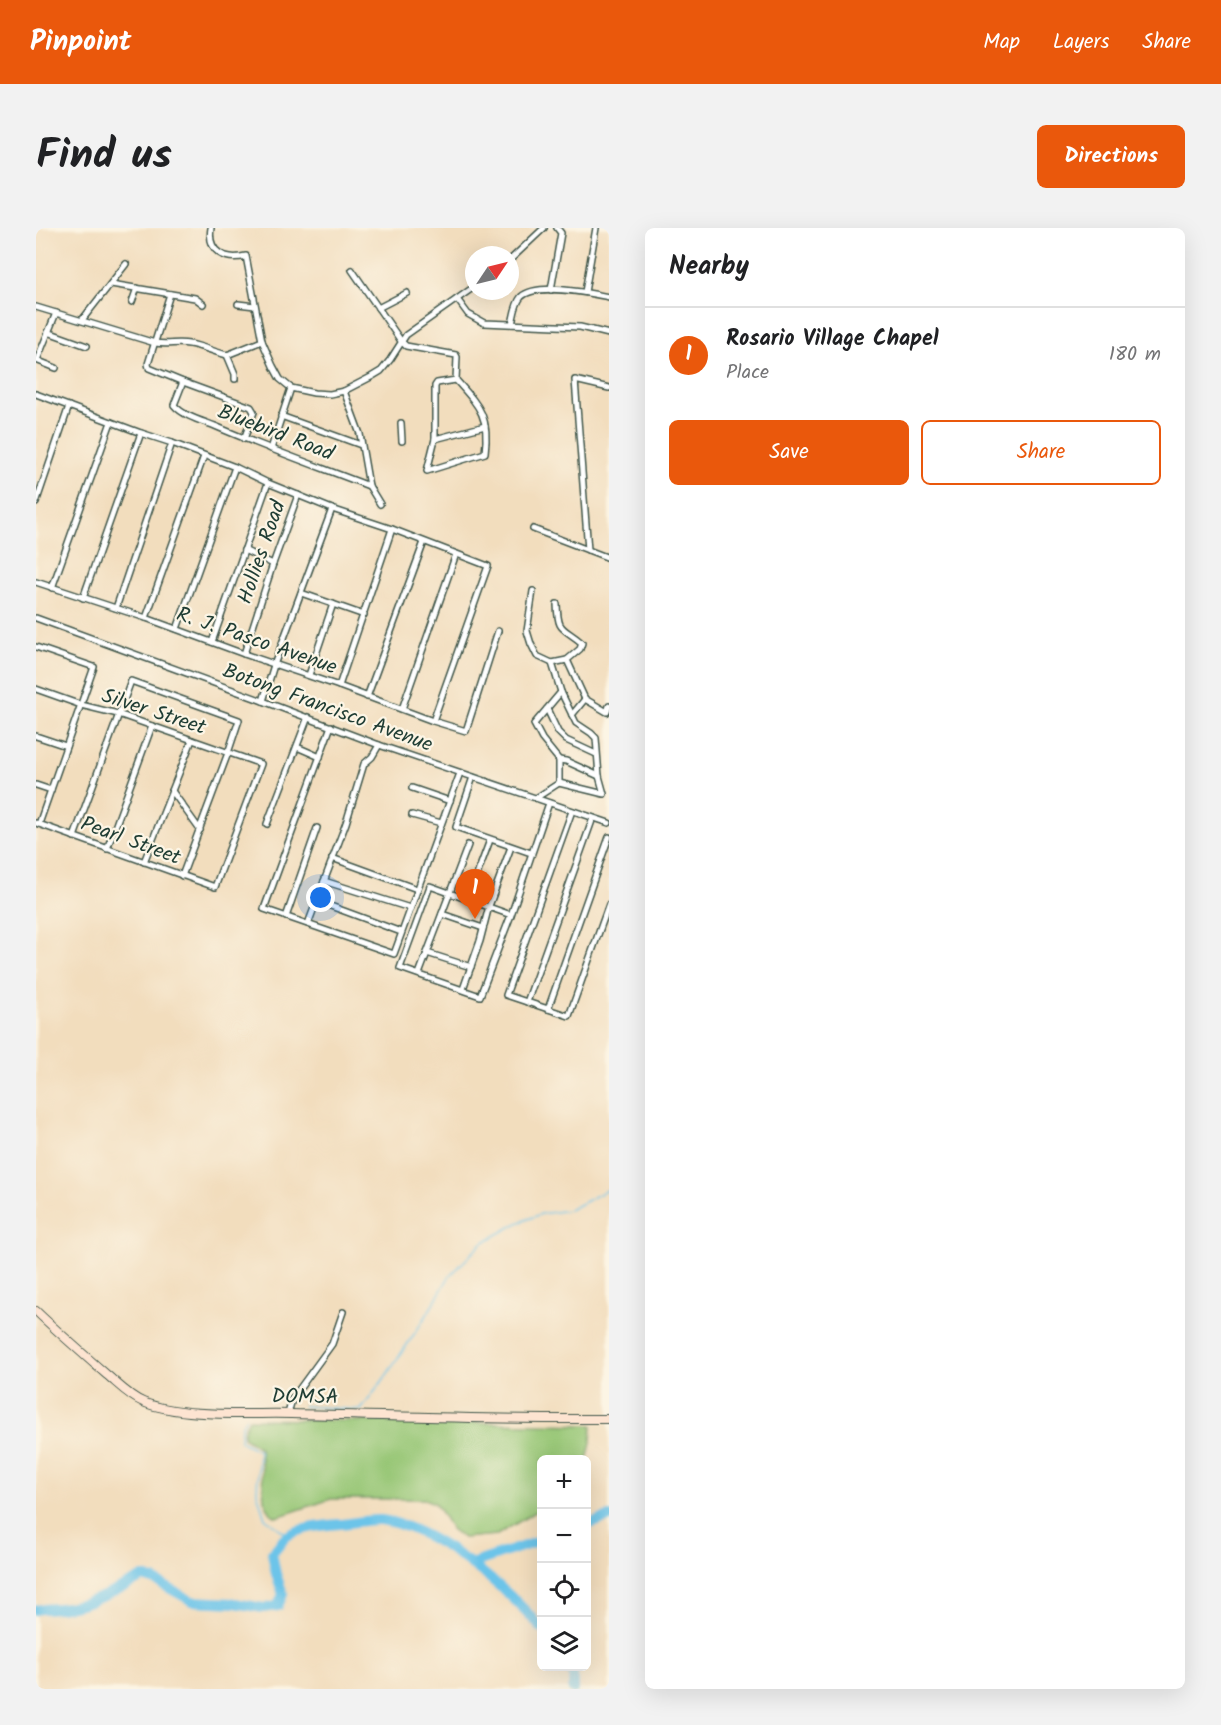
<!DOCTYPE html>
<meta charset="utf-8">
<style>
body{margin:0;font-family:Kalam,sans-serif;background:#f2f2f2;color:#202124}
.controls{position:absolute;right:18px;bottom:18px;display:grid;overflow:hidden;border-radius:9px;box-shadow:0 6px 24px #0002}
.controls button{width:54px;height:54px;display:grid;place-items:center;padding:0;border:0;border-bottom:2px solid #e0e0e0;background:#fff;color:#202124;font:30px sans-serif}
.compass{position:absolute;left:429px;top:18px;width:54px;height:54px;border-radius:50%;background:#fff;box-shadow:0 6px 24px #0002;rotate:55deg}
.you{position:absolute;left:285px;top:670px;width:21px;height:21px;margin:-15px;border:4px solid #fff;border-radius:50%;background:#1a73e8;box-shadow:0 0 0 9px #1a73e833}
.badge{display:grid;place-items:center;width:39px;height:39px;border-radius:50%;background:#ea580c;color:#fff;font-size:20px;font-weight:700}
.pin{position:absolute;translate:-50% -50px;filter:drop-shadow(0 2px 3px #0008)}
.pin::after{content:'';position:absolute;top:32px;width:21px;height:18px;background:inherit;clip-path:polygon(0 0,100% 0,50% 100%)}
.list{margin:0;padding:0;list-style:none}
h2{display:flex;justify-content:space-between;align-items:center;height:78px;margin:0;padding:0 24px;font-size:26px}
h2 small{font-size:20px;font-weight:400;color:#757577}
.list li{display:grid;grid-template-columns:39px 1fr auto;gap:18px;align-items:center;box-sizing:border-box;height:96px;padding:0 24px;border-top:2px solid #e0e0e0}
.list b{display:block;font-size:22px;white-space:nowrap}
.list p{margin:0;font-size:20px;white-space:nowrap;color:#757577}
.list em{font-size:20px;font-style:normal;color:#757577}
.actions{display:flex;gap:12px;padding:18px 24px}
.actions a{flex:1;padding:14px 0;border:2px solid #ea580c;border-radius:9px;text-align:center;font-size:21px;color:#ea580c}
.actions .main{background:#ea580c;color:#fff}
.icon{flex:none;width:33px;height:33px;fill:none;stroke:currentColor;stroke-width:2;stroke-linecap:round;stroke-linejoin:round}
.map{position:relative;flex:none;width:573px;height:1461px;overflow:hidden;border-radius:9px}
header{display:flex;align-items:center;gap:36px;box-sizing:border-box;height:84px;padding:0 30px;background:#ea580c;color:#fff}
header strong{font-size:28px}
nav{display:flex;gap:33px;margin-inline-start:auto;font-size:21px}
.intro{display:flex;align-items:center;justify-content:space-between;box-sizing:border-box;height:144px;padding:0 36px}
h1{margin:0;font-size:42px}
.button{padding:15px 27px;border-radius:9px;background:#ea580c;color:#fff;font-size:21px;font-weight:700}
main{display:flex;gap:36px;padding:0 36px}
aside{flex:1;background:#fff;border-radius:9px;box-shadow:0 6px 24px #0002}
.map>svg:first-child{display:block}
</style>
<header>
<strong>Pinpoint</strong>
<nav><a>Map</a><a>Layers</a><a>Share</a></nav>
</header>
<div class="intro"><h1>Find us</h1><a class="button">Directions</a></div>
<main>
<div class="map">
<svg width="573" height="1461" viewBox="0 0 573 1461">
<rect width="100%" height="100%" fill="#fcf5e5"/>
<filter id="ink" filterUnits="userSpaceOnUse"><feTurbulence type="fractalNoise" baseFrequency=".0167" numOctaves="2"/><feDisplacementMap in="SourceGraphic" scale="12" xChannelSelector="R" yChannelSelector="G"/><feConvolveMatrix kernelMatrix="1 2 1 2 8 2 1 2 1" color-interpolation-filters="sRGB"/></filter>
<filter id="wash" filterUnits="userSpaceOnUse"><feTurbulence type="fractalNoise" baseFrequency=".008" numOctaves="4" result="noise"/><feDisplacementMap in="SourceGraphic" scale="24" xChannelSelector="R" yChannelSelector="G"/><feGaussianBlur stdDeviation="1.35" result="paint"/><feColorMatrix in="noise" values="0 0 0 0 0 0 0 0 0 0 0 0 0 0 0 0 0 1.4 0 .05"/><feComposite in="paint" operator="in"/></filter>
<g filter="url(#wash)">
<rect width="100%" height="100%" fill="#f2ddbd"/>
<polygon fill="#96c675" stroke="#5a8254" stroke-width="1.5" points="213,1191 556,1197 555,1215 551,1233 550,1232 506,1232 505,1279 501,1283 461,1307 427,1310 415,1301 399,1275 388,1271 295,1271 241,1289 235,1286 228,1272 224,1220 207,1209 208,1201"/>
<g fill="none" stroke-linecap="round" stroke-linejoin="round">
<g stroke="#6cc4e9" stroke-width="1.5">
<polyline points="267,1178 325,1182 350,1148 389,1090 413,1049 446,1015 482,995 505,986 533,982 573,961"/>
<polyline points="210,1189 205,1199 204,1213 223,1223 221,1264 229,1290 252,1307"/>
</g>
<g stroke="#6cc4e9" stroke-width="10">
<polyline points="550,1297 573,1289"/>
<polyline points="435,1336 506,1312"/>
<path d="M0,1382C8,1380 16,1381 23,1380C53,1377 80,1363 107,1349L120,1353L156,1373L199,1375L227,1380L242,1378L247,1366L240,1346L236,1325C241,1320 246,1312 251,1308C263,1300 290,1297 304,1296C317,1295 333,1291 345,1292C397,1299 473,1361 506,1401"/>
<polyline points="533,1438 537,1448 537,1461"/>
</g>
</g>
</g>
<g filter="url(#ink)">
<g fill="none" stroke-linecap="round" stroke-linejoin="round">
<defs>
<g id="minor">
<path d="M175,0C171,24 189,33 210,28L226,113L237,138L244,151L255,160L278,165L294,166L308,163L335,149L345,143L354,132L370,107L438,59"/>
<polyline points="474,32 508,0"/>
<path d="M316,42L365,113L370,118L420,127L421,129L420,152C443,178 454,188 449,225L391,243L399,211V158L401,155L420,152"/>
<polyline points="75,56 159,70 167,76"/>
<polyline points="515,62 525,5 521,0"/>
<polyline points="549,64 560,0"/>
<polyline points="134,66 112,136 113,140 147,154 215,179 218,184 208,211"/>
<polyline points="421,71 432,86 448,95 544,99 573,106"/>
<polyline points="96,74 101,60"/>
<polyline points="202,76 219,78"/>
<path d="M0,79L119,115C131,117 142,114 153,116C166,118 178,124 191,127L226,113"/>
<polyline points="342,80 371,65"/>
<polyline points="46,92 90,36"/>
<path d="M476,96C478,88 479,76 485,69C501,54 553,65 573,69"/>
<polyline points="12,104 51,118"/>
<polyline points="191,127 199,146 199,151"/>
<polyline points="0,132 20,140"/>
<polyline points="1,132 20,85"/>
<path d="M147,154L138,177C147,188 166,193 179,198C230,220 281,238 333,258"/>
<polyline points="308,163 324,206 333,258 344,276"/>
<polyline points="0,166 105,205 136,215 199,239 232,255 296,281 356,301 452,338 397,493"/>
<polyline points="245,188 325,217"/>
<polyline points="365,195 366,213"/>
<polyline points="399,211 449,198"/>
<polyline points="235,221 255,160"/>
<polyline points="0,275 33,178"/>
<polyline points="497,301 573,330"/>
<polyline points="208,322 237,336"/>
<polyline points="552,322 539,152 573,160"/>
<polyline points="0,354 110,390 208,426 303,458 397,493 430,503 462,403"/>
<polyline points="16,360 75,194"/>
<polyline points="497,363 491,403 495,416 501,428 516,435 531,432 549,471 571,484 573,478"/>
<polyline points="265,365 328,387"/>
<polyline points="47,370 105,205"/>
<path d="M521,376C522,405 526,398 546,415L544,421L531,432"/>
<polyline points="80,380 136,215"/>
<polyline points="0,390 227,473 343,517 573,595"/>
<polyline points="110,390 168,228"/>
<polyline points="141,401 199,239"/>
<polyline points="176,414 232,255"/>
<polyline points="0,419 58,439 3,596"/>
<polyline points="208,426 237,336 262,267"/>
<polyline points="273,447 297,376"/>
<polyline points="303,458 356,301"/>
<polyline points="0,461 45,477 82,486 225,536 179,659 0,595"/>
<polyline points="331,469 388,314"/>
<polyline points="227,473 238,437 296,281"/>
<polyline points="366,481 420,326"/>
<polyline points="511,481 522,504 530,512 560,526"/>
<polyline points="536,487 549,471"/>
<polyline points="295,498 228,681 358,726 424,545"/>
<polyline points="0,508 30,518"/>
<polyline points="261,519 284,529"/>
<polyline points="523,532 530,533 563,548"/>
<polyline points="437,549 420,599 495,625"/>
<polyline points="523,555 568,566 563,548 560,510 555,505 540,495 525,464"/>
<polyline points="0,557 15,562"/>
<polyline points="376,560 414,573"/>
<polyline points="136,563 164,602"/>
<polyline points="500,570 523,555 523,532 506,511 498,496 525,464 516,435"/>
<polyline points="536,583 470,767 533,788 573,676"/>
<polyline points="376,587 405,595"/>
<polyline points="231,596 272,489"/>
<polyline points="38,609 95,453 203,492 192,525 146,648"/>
<polyline points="71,621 116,498"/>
<polyline points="296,630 381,661"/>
<polyline points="108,634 156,512"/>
<polyline points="288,653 374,680"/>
<polyline points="432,671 454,612"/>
<polyline points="281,673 365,704"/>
<polyline points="406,686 447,700"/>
<polyline points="475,687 394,658 364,740 444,768 475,687 513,575"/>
<polyline points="250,689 281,600"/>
<polyline points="272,696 310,595 328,536 336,529 343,517"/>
<polyline points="391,725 435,739"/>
<polyline points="383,746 432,617"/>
<polyline points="427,761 444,713 453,678 475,619"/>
<polyline points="491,774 557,590"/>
<polyline points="512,781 573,609"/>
<polyline points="252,1186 256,1171 296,1116 307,1084"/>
</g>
<path id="secondary" d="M0,1083C23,1105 47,1126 71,1147C82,1156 93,1168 107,1174C146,1190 212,1185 255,1186C361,1188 467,1192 573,1191"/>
</defs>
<use href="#minor" stroke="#3f5549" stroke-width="8"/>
<use href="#secondary" stroke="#3f5549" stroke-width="10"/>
<use href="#minor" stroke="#fff" stroke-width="5"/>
<use href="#secondary" stroke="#fde4d1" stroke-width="8"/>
</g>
</g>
<g text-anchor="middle" stroke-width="4.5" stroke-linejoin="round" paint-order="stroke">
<g font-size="21" fill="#1f3d34" stroke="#fcf5e5">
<text transform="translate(240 204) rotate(21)" y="7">Bluebird Road</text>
<text transform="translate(225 324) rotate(-71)" y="7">Hollies Road</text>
<text transform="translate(221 412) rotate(19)" y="7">R. J. Pasco Avenue</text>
<text transform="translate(292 479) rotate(20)" y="7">Botong Francisco Avenue</text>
<text transform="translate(118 483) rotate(18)" y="7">Silver Street</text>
<text transform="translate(95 612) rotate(20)" y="7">Pearl Street</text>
<text transform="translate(269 1168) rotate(1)" y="7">DOMSA</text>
</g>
</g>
</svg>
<div class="controls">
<button>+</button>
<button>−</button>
<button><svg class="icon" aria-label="locate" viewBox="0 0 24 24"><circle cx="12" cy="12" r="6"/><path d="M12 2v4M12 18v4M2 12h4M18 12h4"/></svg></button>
<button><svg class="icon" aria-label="layers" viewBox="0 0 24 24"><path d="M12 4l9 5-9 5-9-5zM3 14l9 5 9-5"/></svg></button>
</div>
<svg class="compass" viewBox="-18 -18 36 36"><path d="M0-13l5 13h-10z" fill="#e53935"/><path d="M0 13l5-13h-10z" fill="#757577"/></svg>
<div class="you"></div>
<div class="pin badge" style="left:439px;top:691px">1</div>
</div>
<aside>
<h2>Nearby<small></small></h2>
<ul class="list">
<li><span class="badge">1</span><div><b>Rosario Village Chapel</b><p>Place</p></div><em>180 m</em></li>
</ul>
<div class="actions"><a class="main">Save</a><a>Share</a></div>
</aside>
</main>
